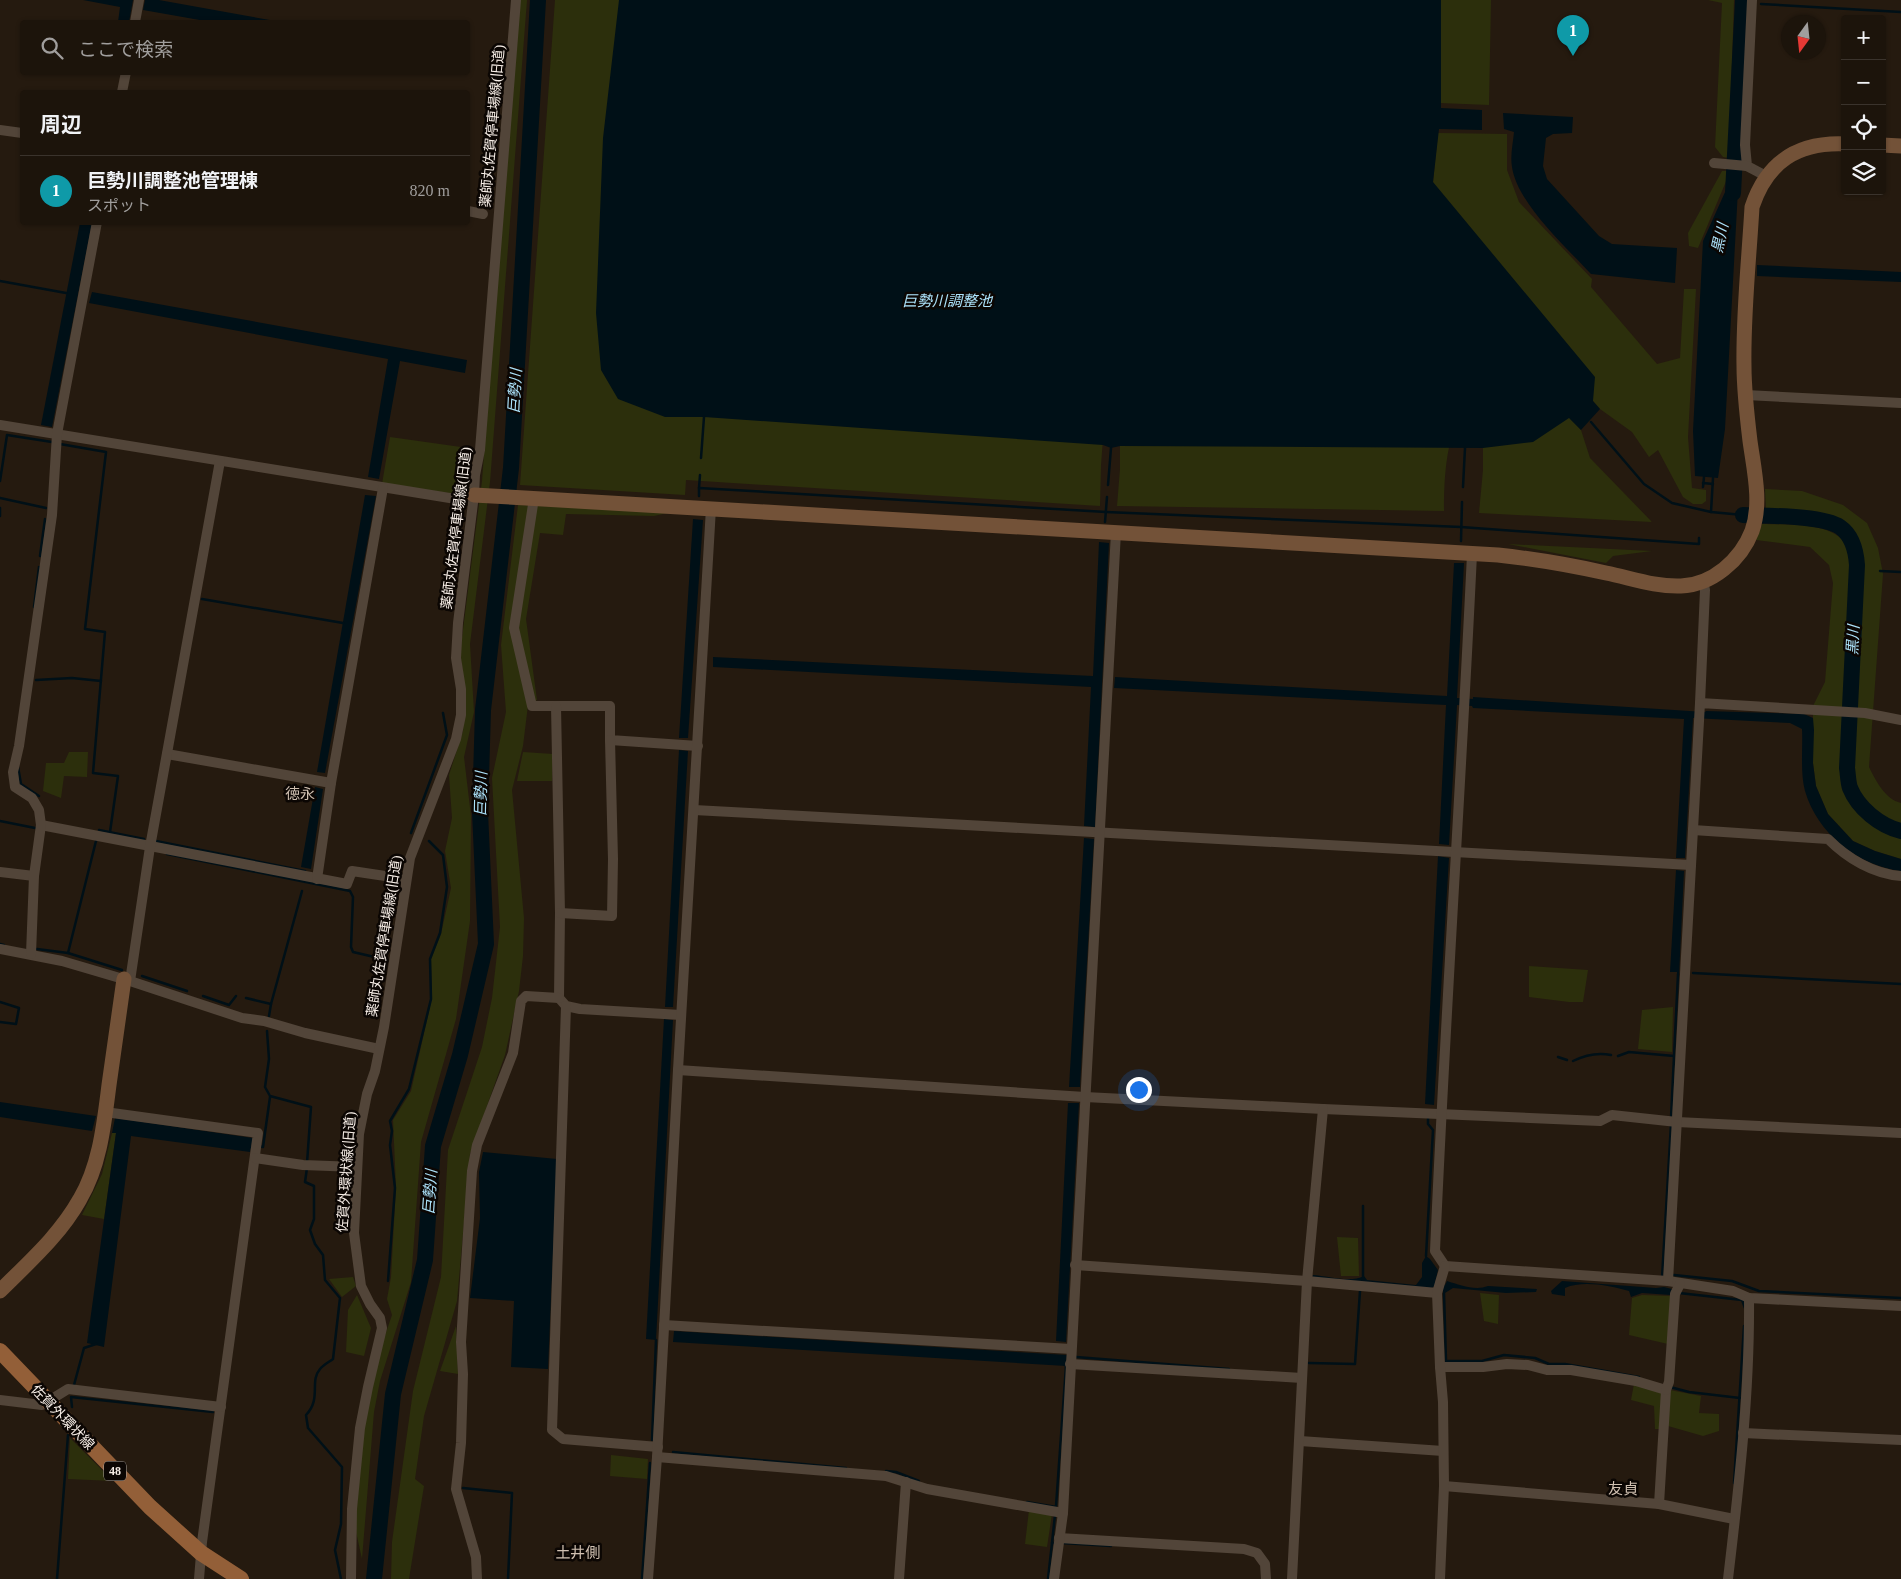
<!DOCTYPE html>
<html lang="ja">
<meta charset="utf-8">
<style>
body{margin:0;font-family:"Times New Roman","Noto Sans JP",serif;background:#292119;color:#f1f3f6}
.controls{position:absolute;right:15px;top:15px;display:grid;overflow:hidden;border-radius:5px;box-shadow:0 1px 4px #0004}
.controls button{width:45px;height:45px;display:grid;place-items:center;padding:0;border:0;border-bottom:1px solid #3a332c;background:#1c140b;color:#f1f3f6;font:25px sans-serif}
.compass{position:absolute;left:1781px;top:15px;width:45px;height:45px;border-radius:50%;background:#1c140b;box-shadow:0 1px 4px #0004;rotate:195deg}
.you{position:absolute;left:1138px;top:1089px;width:18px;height:18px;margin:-12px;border:4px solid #fff;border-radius:50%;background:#1a73e8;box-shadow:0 0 0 8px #1a73e833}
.badge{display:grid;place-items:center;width:32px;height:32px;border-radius:50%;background:#db2777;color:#fff;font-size:16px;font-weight:700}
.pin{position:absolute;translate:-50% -41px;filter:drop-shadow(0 1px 2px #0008)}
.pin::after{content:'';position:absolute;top:26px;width:18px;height:15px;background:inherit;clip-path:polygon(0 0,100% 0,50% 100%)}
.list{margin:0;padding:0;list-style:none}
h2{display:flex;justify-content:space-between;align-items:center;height:65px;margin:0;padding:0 20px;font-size:21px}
h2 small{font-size:16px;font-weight:400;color:#a09e9d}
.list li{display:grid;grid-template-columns:32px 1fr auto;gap:15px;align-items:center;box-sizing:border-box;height:70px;padding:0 20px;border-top:1px solid #3a332c}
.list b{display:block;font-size:19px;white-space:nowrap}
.list p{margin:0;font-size:16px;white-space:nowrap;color:#a09e9d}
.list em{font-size:16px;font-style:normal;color:#a09e9d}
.icon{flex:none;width:28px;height:28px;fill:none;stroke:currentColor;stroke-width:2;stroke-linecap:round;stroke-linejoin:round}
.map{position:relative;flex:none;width:1901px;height:1579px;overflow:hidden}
.search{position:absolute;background:#1c140b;box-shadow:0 1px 4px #0004;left:20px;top:20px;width:450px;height:55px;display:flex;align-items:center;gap:12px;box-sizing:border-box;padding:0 18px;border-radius:5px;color:#a09e9d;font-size:19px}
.panel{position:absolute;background:#1c140b;box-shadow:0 1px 4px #0004;left:20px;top:90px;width:450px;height:135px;border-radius:5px}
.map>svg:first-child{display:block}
</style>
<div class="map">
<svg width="1901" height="1579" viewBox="0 0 1901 1579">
<rect width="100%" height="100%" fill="#251a0f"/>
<g fill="#2c2f0c">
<polygon points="518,0 527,0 490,482 470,644 474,712 464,757 471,816 470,921 456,1019 421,1142 411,1282 380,1381 374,1412 362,1559 355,1527 365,1415 381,1347 392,1315 387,1299 391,1277 396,1187 393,1120 411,1091 432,998 431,959 441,934 451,888 445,851 452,818 449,775 463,731 465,689 460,653 482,481"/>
<path d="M555,0H640L1456,420C1446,453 1444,476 1444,511L1117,506L1120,469V446L1106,399L1101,465L1100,506L686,480L685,495L520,485Z"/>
<polygon points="1387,0 1491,0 1489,105 1440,103 1441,32"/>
<polygon points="1708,0 1734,0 1729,158 1723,157 1715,147 1722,3"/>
<polygon points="1438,133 1507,134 1507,170 1519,202 1592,279 1591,287 1657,364 1680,358 1684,289 1696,289 1688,437 1692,488 1706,490 1706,501 1702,504 1693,504 1683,497 1658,450 1649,457 1632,432 1600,409 1593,401 1570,418 1581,430 1590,458 1652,522 1479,513 1483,470 1483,448 1474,415 1433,182"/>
<polygon points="1722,171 1727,171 1727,179 1698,248 1689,246 1688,233"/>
<polygon points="390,437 461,447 456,494 382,484"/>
<path d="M1765,489L1802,491L1843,505L1867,523L1878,548L1883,574L1869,767C1876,781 1885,799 1901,803V826L1884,819L1861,798L1851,770L1864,562C1861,553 1858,540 1852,533C1831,510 1794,513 1766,510Z"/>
<polygon points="518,505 672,512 654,516 566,514 563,535 540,533 526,619 537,700 528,705 523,746 512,790 524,918 523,956 519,991 505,1055 470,1154 457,1301 424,1416 415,1479 424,1486 409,1579 391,1579 392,1542 413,1391 441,1277 448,1150 482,1047 492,998 500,927 492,778 506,712 501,645"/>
<path d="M1762,524C1786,525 1833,521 1847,546C1850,552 1851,562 1853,569L1841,771C1851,807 1862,827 1901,837V859L1875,851L1853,841L1828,814L1816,786L1813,763V706L1825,682L1833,583L1829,565L1810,547L1756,540Z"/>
<polygon points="1508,544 1652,551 1613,556 1606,563"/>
<polygon points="69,752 88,752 87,777 64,776 61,798 43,791 46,763 64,763"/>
<polygon points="523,752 553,754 552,781 517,781"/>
<polygon points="1529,966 1588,970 1583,1002 1569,1002 1529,997"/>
<polygon points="1673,1007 1672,1052 1638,1049 1642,1010"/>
<polygon points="112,1133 116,1133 104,1219 82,1215 102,1174"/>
<polygon points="1337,1237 1358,1238 1359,1276 1341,1276"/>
<polygon points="353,1277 356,1286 342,1297 329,1279"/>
<polygon points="1480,1293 1499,1295 1498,1324 1484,1321"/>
<polygon points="357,1295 371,1328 364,1356 346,1352 348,1310"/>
<polygon points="1642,1295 1672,1296 1668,1344 1629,1335 1632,1298"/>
<polygon points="456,1326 458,1374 440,1371"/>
<polygon points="1634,1384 1663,1393 1660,1429 1655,1429 1654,1406 1631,1400"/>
<polygon points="1670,1390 1701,1396 1699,1413 1719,1414 1719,1431 1703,1436 1668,1426"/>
<polygon points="70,1438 113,1481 68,1479"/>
<polygon points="611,1455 648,1459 647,1479 610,1476"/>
<polygon points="1029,1510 1052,1514 1047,1547 1025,1544"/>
</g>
<g fill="#001017">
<polygon points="83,0 133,0 129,22 118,22 120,7"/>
<polygon points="145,0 159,0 281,22 211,22 143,10"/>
<polygon points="619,0 1441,0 1441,108 1482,110 1482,130 1439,129 1433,182 1595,377 1593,401 1600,409 1581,430 1569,418 1533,442 1483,448 1120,446 1111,448 1103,445 704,417 665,417 618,399 601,370 596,313 603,138"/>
<path d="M1503,113L1573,117L1572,133L1553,134L1546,138L1543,166L1547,179L1599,236L1612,244L1677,248L1675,283L1591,274C1566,247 1517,203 1512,167C1510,156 1513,143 1514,132L1504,129Z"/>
<polygon points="1739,171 1725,429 1718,478 1695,476 1693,431 1703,241 1730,181 1730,173"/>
<polygon points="80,223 92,223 52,427 41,425"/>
<polygon points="1757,265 1901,272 1901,282 1757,276"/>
<polygon points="92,292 467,360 465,373 400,361 379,479 368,477 388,359 89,303"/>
<polygon points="365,495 376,496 325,773 317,772"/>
<polygon points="693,519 703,520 688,738 679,738"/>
<polygon points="1099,542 1109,543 1095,827 1084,826 1091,687 713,667 713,657 1093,676"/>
<path d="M1454,563H1464L1457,698L1473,699V697L1705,712L1706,711L1804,714L1813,718L1814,730L1813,763L1816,786L1828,814L1853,841L1875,851L1901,859V871C1858,866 1817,833 1805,791C1800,773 1803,747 1802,729L1790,723L1693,718L1685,858H1676L1684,719L1473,708L1472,706L1457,705L1449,845L1439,844L1446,705L1114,688L1115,677L1447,696Z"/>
<polygon points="679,750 688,751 673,1007 665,1007"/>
<polygon points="315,787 323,789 311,869 301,867"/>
<polygon points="1084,838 1094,839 1080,1087 1069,1087"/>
<polygon points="1438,856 1449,858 1434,1105 1425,1104"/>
<polygon points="1676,870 1684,871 1679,976 1677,976 1677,972 1670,972"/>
<polygon points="664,1019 673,1020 656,1340 646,1339"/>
<polygon points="0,1102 96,1116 92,1131 0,1117"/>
<polygon points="1068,1103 1079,1103 1066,1342 1056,1341"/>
<polygon points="115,1118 253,1138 250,1152 131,1136 104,1347 87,1343 116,1133 112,1133"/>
<polygon points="483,1152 557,1159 548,1369 511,1367 514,1301 470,1298 480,1218 479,1172"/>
<path d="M1426,1256L1430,1259L1438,1270L1435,1283L1445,1285L1447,1281C1460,1285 1475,1291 1488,1286L1537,1289L1536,1292L1506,1293L1453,1288L1445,1293H1443V1289L1434,1287L1428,1289L1312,1277L1313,1275C1328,1276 1350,1283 1364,1276L1367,1280L1416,1285L1422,1277V1263Z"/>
<path d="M1562,1281L1656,1288L1664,1287L1672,1289L1671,1295L1642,1293L1631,1297L1629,1291C1610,1286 1584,1280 1565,1288V1296L1552,1294L1551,1291Z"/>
<polygon points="674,1331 1067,1355 1066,1366 673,1342"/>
</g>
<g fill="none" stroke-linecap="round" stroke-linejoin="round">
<g stroke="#001017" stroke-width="2.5">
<polyline points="1761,4 1901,12"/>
<polyline points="0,281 66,293"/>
<polyline points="1591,422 1644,484 1672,503 1711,512"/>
<polyline points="60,444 106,452 85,629 105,632 93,773 118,776 110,832"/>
<polyline points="701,458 704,417"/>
<polyline points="1713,478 1711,512 1743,515"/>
<polyline points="0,481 7,435 52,442"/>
<polyline points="1703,483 1713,484"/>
<polyline points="1108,485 1111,448"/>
<polyline points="1463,487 1465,448"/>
<polyline points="1703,487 1704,477"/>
<polyline points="699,488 700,475"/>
<polyline points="699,496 699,488 1106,512 1461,527 1699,544 1699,538"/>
<polyline points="0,498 46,508"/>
<polyline points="0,508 0,516"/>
<polyline points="1105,522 1107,497"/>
<polyline points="1461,541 1462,502"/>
<polyline points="40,556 45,519"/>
<polyline points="1880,571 1901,572"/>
<polyline points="202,599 343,623"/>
<polyline points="34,607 39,567"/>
<polyline points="36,680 72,678 101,681"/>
<polyline points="18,767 21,784 39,796"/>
<polyline points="0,821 35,828"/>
<polyline points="99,830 144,839"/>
<polyline points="411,833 447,735 443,713"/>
<polyline points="156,841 305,871"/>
<polyline points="167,854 350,891 353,897 351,947 353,952 383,959"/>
<polyline points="0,944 4,945"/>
<polyline points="37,949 68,953 122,970"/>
<polyline points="68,953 96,841"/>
<polyline points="1693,973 1901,984"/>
<polyline points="142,976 187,991"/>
<polyline points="203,996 229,1005 236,996"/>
<polyline points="246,998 271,1004"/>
<polyline points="0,1002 19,1008 16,1024 0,1022"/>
<polyline points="269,1016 271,1004 302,891"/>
<polyline points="267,1031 269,1059 265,1087 270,1096 311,1107 307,1163"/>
<polyline points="1618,1056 1629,1052 1674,1056"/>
<polyline points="1558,1057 1567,1060"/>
<path d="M1573,1061C1585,1055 1597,1052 1611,1055"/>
<polyline points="1671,1118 1678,974"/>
<polyline points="259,1146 263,1147 270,1097"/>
<path d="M307,1168L305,1182L314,1186V1219L310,1230L315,1244L323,1255L325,1280L340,1298L333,1359C329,1362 323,1365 320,1369C309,1382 322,1398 306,1415L308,1428L342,1467L341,1524L335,1550L341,1579"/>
<polyline points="1426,1256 1433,1130 1428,1124 1428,1118"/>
<polyline points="1674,1275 1732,1281 1759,1291 1901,1298"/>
<polyline points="1662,1278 1671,1124"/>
<polyline points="1363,1280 1363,1206"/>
<polyline points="388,1281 395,1188 390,1145 392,1131 390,1121 409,1089 431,999 430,959 440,933 447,887 443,855 429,841"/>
<polyline points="1444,1293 1446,1361 1482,1361 1504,1355 1535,1358 1549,1364 1565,1364 1639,1377"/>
<polyline points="1679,1293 1742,1300 1745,1308"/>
<polyline points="1076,1357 1229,1369"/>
<polyline points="1309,1363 1355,1364 1360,1291"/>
<polyline points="74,1385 84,1348 96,1344"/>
<polyline points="1670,1387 1689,1392 1740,1398"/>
<polyline points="72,1407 71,1397 213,1412"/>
<polyline points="652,1440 656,1340"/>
<polyline points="673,1452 846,1468"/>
<polyline points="886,1471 896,1472 919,1481"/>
<polyline points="1734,1483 1744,1326"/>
<polyline points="463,1488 512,1493 508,1579"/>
<polyline points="1027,1502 1056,1507"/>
<polyline points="1056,1506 1066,1366 1064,1364"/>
<polyline points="1055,1515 1052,1543 1057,1543"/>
<polyline points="1062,1543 1111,1546"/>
<polyline points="57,1579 68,1435"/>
<polyline points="642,1579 650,1463"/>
<polyline points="1048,1579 1052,1543"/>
</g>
<g stroke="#001017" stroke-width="16">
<polyline points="1733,193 1743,0"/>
<path d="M1743,515C1766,516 1823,515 1840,527C1853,536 1856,551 1857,565L1847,768C1848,774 1848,782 1850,788C1858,808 1880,826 1901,831"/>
<polyline points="374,1579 393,1394 425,1260 433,1146 460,1055 486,944 480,812 483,710 511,468 538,0"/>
</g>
<g stroke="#524539" stroke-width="10">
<polyline points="1752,0 1745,145 1747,166 1766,176"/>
<polyline points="135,22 139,0"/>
<polyline points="122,92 126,72"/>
<polyline points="0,130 22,133"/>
<polyline points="1714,163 1747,166"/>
<polyline points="468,211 483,214"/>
<polyline points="1746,395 1901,403"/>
<polyline points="0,425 462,500"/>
<polyline points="534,498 514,628 532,706 610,706 610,740 698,746"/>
<polyline points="1700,703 1705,590 1703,581"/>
<polyline points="556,706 560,913 559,998 566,1006 580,1009 681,1015"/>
<polyline points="167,754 331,783"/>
<polyline points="694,810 1691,865"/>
<polyline points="41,825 347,884 352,871 405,879"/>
<path d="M1693,830L1828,839C1847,858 1873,874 1901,876"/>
<polyline points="0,872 34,876"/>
<polyline points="317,879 331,783 383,488"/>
<polyline points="560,913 612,916 613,859 610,740"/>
<polyline points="0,949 62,961 130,981 242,1018 264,1021 305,1033 379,1049"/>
<polyline points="31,954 34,876 41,825 39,810 32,798 15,787 13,772 19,746 52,515 57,434 97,222"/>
<polyline points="130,981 150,847 220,461"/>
<polyline points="566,1006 552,1430 563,1439 658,1447"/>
<polyline points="678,1070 1085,1097 1323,1109 1600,1121 1612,1115 1677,1122 1901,1133"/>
<polyline points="105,1112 258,1133 202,1542 199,1579"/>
<polyline points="255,1158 303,1165 357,1167"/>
<polyline points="1075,1265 1307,1281 1437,1293"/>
<path d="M1445,1266L1435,1251C1445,1018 1461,787 1472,554"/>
<polyline points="1445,1266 1668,1281 1733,1291 1749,1298 1901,1306"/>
<polyline points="1668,1281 1700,703 1865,713 1901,720"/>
<polyline points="664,1325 1071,1349"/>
<polyline points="1070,1364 1302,1378"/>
<polyline points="1440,1367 1483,1367 1507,1364 1528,1365 1547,1370 1571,1370 1636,1381 1666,1390 1659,1504"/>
<polyline points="1666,1390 1669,1382 1675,1294 1680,1284"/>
<polyline points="0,1400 42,1405 68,1389 221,1407"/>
<polyline points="1743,1433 1901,1440"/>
<polyline points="1300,1441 1443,1451"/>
<polyline points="657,1457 886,1476 927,1489 1063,1513"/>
<polyline points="1444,1486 1659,1504 1734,1519"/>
<polyline points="1059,1538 1244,1549 1257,1553 1265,1564 1266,1579"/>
<polyline points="351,1579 352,1509 360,1428 368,1387 382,1328 380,1318 370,1304 361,1286 354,1233 359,1134 367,1094 375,1071 384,1027 410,858 456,739 461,715 461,689 456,658 458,623 474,495 475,475 480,450 516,0"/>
<polyline points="477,1579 476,1557 456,1489 461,1443 463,1374 461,1342 472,1171 477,1145 513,1053 521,1001 526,996 559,998"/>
<polyline points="648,1579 657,1457 678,1070 711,508"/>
<polyline points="899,1579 906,1482"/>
<polyline points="1054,1579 1063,1513 1116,532"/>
<polyline points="1292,1579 1307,1281 1323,1109"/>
<polyline points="1440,1579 1444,1486 1443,1402 1440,1367 1437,1293 1445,1266"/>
<path d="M1728,1579C1739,1486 1750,1391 1749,1298"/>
</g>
<g stroke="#735238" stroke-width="15">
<polyline points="1882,145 1901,146"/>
<path d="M474,495L1498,555C1535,559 1570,565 1606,573C1631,578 1655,587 1681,586C1712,585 1741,560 1752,531C1762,503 1754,470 1750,441C1747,416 1744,391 1744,366C1743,313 1749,260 1752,207C1767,162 1797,142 1845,144"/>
<path d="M0,1291C29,1262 60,1235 80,1199C100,1165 104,1124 109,1085C114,1050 119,1015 124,979"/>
</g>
<polyline stroke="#935f38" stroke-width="16" points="0,1351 150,1507 201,1553 241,1579"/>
</g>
<g text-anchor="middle" stroke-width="5" stroke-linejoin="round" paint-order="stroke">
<rect fill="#0b0603" stroke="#b0a8a2" stroke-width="1" x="104" y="1461.5" width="22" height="19" rx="4"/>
<g font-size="12" font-weight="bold" fill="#f6ede6">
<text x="115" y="1475">48</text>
</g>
<g font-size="14" fill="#f6ede6" stroke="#0b0603">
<text transform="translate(492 126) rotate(-85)" y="5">薬師丸佐賀停車場線(旧道)</text>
<text transform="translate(456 528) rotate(-83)" y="5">薬師丸佐賀停車場線(旧道)</text>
<text transform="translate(384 936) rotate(-81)" y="5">薬師丸佐賀停車場線(旧道)</text>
<text transform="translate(346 1172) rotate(-86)" y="5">佐賀外環状線(旧道)</text>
<text transform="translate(63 1417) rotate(46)" y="5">佐賀外環状線</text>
</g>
<g font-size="15" font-style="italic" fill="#ade3fb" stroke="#0b0603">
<text transform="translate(1720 238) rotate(-78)" y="5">黒川</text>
<text x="947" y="306">巨勢川調整池</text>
<text transform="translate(515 391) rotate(-87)" y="5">巨勢川</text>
<text transform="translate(1853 640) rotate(-87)" y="5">黒川</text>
<text transform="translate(481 794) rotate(-89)" y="5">巨勢川</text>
<text transform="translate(430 1192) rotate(-86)" y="5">巨勢川</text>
</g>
<g font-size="15" fill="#d0c0b1" stroke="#0b0603">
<text x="300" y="799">徳永</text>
<text x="1623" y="1494">友貞</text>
<text x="578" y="1558">土井側</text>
</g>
</g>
</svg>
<div class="controls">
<button>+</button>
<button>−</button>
<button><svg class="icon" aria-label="locate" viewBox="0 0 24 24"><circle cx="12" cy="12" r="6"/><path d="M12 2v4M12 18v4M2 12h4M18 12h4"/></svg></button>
<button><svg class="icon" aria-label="layers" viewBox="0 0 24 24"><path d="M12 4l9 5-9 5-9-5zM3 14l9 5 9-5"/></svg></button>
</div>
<svg class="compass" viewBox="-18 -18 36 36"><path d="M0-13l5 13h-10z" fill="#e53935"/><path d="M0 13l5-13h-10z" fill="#a09e9d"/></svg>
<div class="you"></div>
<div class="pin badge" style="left:1573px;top:56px;background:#0f9aa8">1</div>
<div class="search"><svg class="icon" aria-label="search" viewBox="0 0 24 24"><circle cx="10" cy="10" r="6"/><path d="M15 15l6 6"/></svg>ここで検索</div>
<section class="panel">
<h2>周辺<small></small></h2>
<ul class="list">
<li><span class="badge" style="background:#0f9aa8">1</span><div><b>巨勢川調整池管理棟</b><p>スポット</p></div><em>820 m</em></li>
</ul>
</section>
</div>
